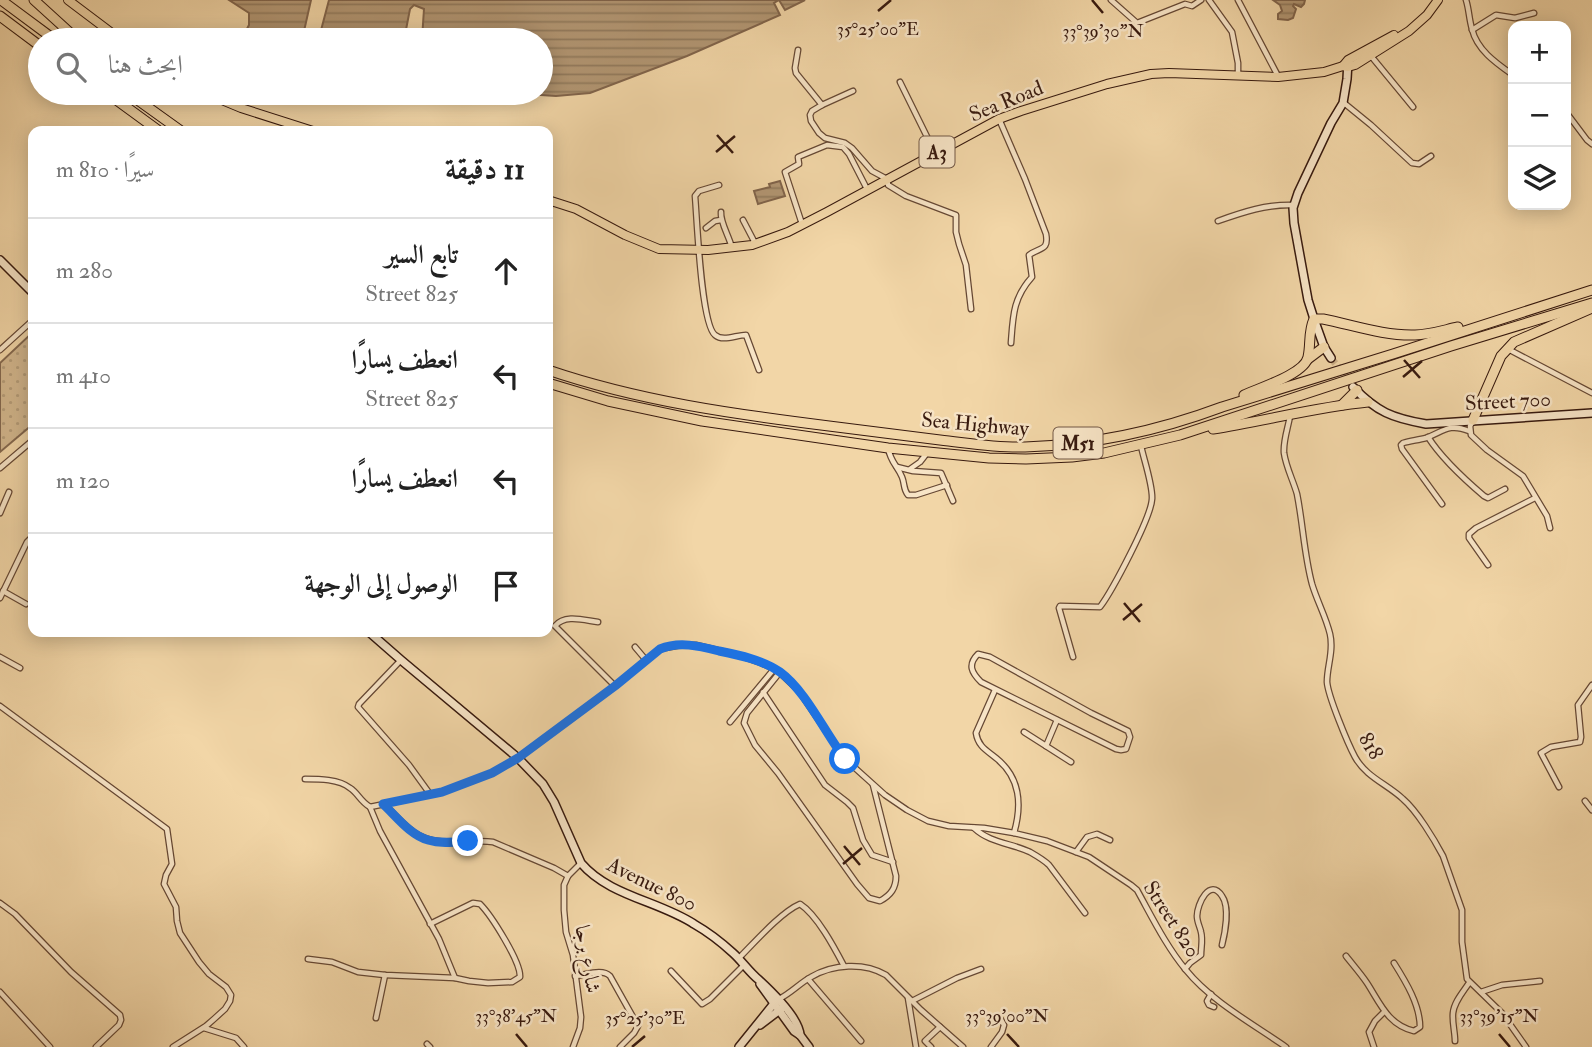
<!DOCTYPE html>
<html lang="ar">
<meta charset="utf-8">
<style>
body{margin:0;font-family:"IM FELL Double Pica",Amiri,serif;background:#f6f6f6;color:#222;direction:rtl}
.controls{position:absolute;right:21px;top:21px;display:grid;overflow:hidden;border-radius:14px;box-shadow:0 4px 18px #0003}
.controls button{width:63px;height:63px;display:grid;place-items:center;padding:0;border:0;border-bottom:2px solid #e0e0e0;background:#fff;color:#222;font:35px sans-serif}
.stop{position:absolute;width:21px;height:21px;margin:-16px;border:5px solid #1a73e8;border-radius:50%;background:#fff}
.stop.end{background:#1a73e8;border-color:#fff;box-shadow:0 2px 7px #0008}
.list{margin:0;padding:0;list-style:none}
h2{display:flex;justify-content:space-between;align-items:center;height:91px;margin:0;padding:0 28px;font-size:30px}
h2 small{font-size:23px;font-weight:400;color:#767676}
.list li{display:grid;grid-template-columns:46px 1fr auto;gap:21px;align-items:center;box-sizing:border-box;height:105px;padding:0 28px;border-top:2px solid #e0e0e0}
.list b{display:block;font-size:26px;white-space:nowrap}
.list p{margin:0;font-size:23px;white-space:nowrap;color:#767676}
.list em{font-size:23px;font-style:normal;color:#767676}
.icon{flex:none;width:38px;height:38px;fill:none;stroke:currentColor;stroke-width:2;stroke-linecap:round;stroke-linejoin:round}
.map{position:relative;flex:none;width:1592px;height:1047px;overflow:hidden;direction:ltr}
.search{position:absolute;background:#fff;box-shadow:0 4px 18px #0003;left:28px;top:28px;width:525px;height:77px;display:flex;align-items:center;gap:18px;box-sizing:border-box;padding:0 24px;border-radius:38px;color:#767676;font-size:26px}
.panel{position:absolute;background:#fff;box-shadow:0 4px 18px #0003;left:28px;top:126px;width:525px;height:511px;border-radius:14px;direction:rtl}
.map>svg:first-child{display:block}
</style>
<div class="map">
<svg width="1592" height="1047" viewBox="0 0 1592 1047">
<defs>
<pattern id="grass-dots" width="8" height="8" patternUnits="userSpaceOnUse" patternTransform="scale(1.75)"><rect width="8" height="8" fill="#d2b68d"/><path d="M2 2h.1M6 6h.1" fill="none" stroke="#b59c78" stroke-width="1.8" stroke-linecap="round"/></pattern>
<pattern id="water-rules" width="6" height="5" patternUnits="userSpaceOnUse" patternTransform="scale(1.75)"><rect width="6" height="5" fill="#b29673"/><path d="M0 2.5h6" fill="none" stroke="#927a5d"/></pattern>
</defs>
<rect width="100%" height="100%" fill="#f2d6a7"/>
<filter id="stains"><feTurbulence type="fractalNoise" baseFrequency=".00286" numOctaves="4"/><feColorMatrix values="0 0 0 0 .2 0 0 0 0 .09 0 0 0 0 .02 0 0 0 .5 -.17"/></filter>
<radialGradient id="worn" r=".72"><stop offset=".6" stop-color="#630" stop-opacity="0"/><stop offset="1" stop-color="#630" stop-opacity=".3"/></radialGradient>
<polygon fill="url(#grass-dots)" stroke="#84684e" stroke-width="2" points="33,332 33,424 0,452 0,363"/>
<g fill="url(#water-rules)" stroke="#81644b" stroke-width="2">
<polygon points="229,0 311,0 302,40 241,40 249,25 249,13"/>
<polygon points="329,0 805,0 785,10 779,0 774,3 780,15 687,56 590,93 556,96 510,93 541,93 541,40 423,40 422,39 424,9 414,5 410,9 404,40 331,40 331,38 320,34"/>
<polygon points="1273,0 1305,0 1304,4 1301,7 1294,4 1293,6 1296,9 1293,18 1288,20 1278,19 1278,14 1282,11 1280,5"/>
<polygon points="780,181 785,196 758,204 754,191 770,187 769,184"/>
</g>
<g fill="none" stroke-linecap="round" stroke-linejoin="round">
<polyline stroke="#cdb088" stroke-width="7" stroke-dasharray="7 3.5" stroke-linecap="butt" points="1331,358 1350,382"/>
<defs>
<g id="minor">
<polyline points="1111,0 1137,23 1185,4 1192,6 1201,0"/>
<polyline points="1209,0 1232,32 1238,63 1238,75"/>
<polyline points="1238,0 1278,76"/>
<path d="M1466,0C1469,9 1469,19 1472,29C1477,50 1496,63 1513,75"/>
<polyline points="1472,30 1496,15 1515,18 1534,13"/>
<polyline points="798,50 795,68 796,73 822,105"/>
<polyline points="1371,56 1413,107"/>
<polyline points="900,82 935,153"/>
<polyline points="853,91 822,105 812,111 810,115 811,121 819,133 825,138 845,143 852,148 872,171 887,179 888,185 906,196 956,215 956,232 959,244 966,265 971,309"/>
<polyline points="1344,103 1371,125 1412,163 1419,164 1431,156"/>
<polyline points="1566,112 1587,140 1592,144"/>
<path d="M999,119L1025,179L1046,234C1049,251 1040,247 1029,255L1032,277C1013,298 1013,316 1011,343"/>
<path d="M719,185L699,191L695,196C697,218 701,324 715,335C723,342 736,335 746,335L759,370"/>
<path d="M721,212C720,222 729,236 732,248"/>
<polyline points="743,220 755,243"/>
<path d="M1218,221C1243,212 1267,204 1294,205"/>
<polyline points="802,224 785,172 799,164 798,157 827,145 843,147 849,154 867,189"/>
<polyline points="706,228 715,221 721,220"/>
<polyline points="548,233 550,201"/>
<polyline points="548,257 548,269"/>
<polyline points="1508,349 1592,393"/>
<polyline points="0,350 33,320"/>
<path d="M1290,416C1288,428 1283,441 1284,453C1286,467 1293,480 1297,494C1303,524 1304,554 1312,584C1317,601 1326,617 1330,634C1334,651 1327,666 1327,682C1328,696 1348,744 1355,757C1366,777 1387,784 1403,799C1417,811 1434,839 1443,856L1462,910V942L1467,979L1502,1013L1526,1047"/>
<polyline points="1473,421 1470,426 1471,435 1487,450 1523,476 1547,516 1550,528"/>
<path d="M1428,437C1442,459 1464,479 1484,496L1488,498L1505,489"/>
<path d="M888,448C891,463 897,465 902,477C905,484 903,489 908,495H916L947,485"/>
<polyline points="897,467 913,471 941,473 953,501"/>
<polyline points="0,468 33,440"/>
<polyline points="910,469 920,462 927,453"/>
<path d="M1442,504L1402,449L1401,445L1403,443C1410,441 1418,440 1426,438C1444,431 1449,423 1469,431"/>
<polyline points="0,513 9,492"/>
<polyline points="1488,565 1469,538 1469,534 1476,528 1535,498"/>
<polyline points="3,591 26,604"/>
<polyline points="0,598 27,542 33,536"/>
<path d="M598,622C583,620 565,614 555,626L615,686"/>
<polyline points="635,647 646,660"/>
<path d="M978,654L990,657L1091,713L1128,731L1130,737L1126,749L1121,750L1116,749L981,682C972,673 967,665 978,654Z"/>
<polyline points="0,657 20,668"/>
<path d="M1073,657L1059,608L1060,606L1100,607C1112,591 1151,518 1152,499C1153,486 1144,460 1141,446"/>
<polyline points="401,660 359,704 358,707 409,765 430,794"/>
<path d="M780,672L747,713L744,723L755,745L778,773L857,884L869,898L880,901C891,895 896,888 896,876L873,785"/>
<path d="M995,690L976,733C978,746 986,750 996,758C1021,778 1022,805 1014,833L1047,841L1089,857L1131,885L1137,890C1152,917 1166,946 1186,970C1211,1001 1253,1024 1286,1047"/>
<polyline points="763,692 825,785 847,802 853,808 863,840 872,855 893,862"/>
<polyline points="0,706 167,829 172,864 166,875 164,884 176,907 177,921 180,933 199,962 209,974 226,987 231,995 230,1001 225,1009 214,1019 206,1026 173,1047"/>
<polyline points="1057,720 1046,746 1071,762"/>
<polyline points="730,722 774,669"/>
<polyline points="1024,732 1046,746"/>
<path d="M305,779C319,779 339,779 350,788C358,793 360,801 370,807L442,792L492,773L518,758L615,686L660,649L681,645H696L738,655L761,663L777,670L799,691L845,759L885,795L907,810L928,821L949,826L984,828L1014,833"/>
<polyline points="1559,787 1541,753 1551,747 1580,742 1581,737 1578,705 1592,685"/>
<polyline points="1585,801 1592,810"/>
<path d="M384,804C409,828 416,843 454,842C468,842 481,840 493,842L554,868L568,876L581,863"/>
<polyline points="370,807 380,831 439,939 455,978"/>
<path d="M974,828C990,843 1011,843 1030,852C1037,856 1044,860 1049,865L1085,913"/>
<polyline points="1076,852 1087,837 1097,834 1110,840"/>
<polyline points="568,876 564,885 564,910 566,932 573,955 581,1017 580,1028 573,1047"/>
<polyline points="0,903 15,914 71,972 120,1015 121,1020 119,1025 96,1047"/>
<path d="M1346,956C1353,965 1361,974 1367,983C1380,1003 1388,1025 1414,1031L1420,1027C1420,1005 1406,982 1394,963"/>
<path d="M739,958C754,943 781,912 800,904C817,915 834,947 844,966"/>
<path d="M308,959L332,962L358,972L385,975L455,978L469,981L488,983L512,982L520,977C521,962 491,915 480,904L473,903L430,924"/>
<path d="M1185,969L1190,963L1201,955C1201,947 1203,940 1201,932C1200,927 1197,922 1197,916C1197,904 1210,877 1222,896C1230,907 1225,933 1222,945"/>
<polyline points="671,971 702,1004 710,999 744,965"/>
<path d="M575,976C586,975 602,968 610,976L638,1026L634,1033L620,1047"/>
<polyline points="808,979 861,1041"/>
<polyline points="0,992 50,1047"/>
<polyline points="1481,992 1502,985 1540,981"/>
<polyline points="1211,994 1207,1001 1209,1005 1214,1007"/>
<polyline points="908,998 916,1047"/>
<path d="M779,999C791,993 800,983 811,977C833,964 864,962 886,975L921,1010L963,1047"/>
<polyline points="912,1001 957,978 981,969"/>
<polyline points="376,1018 385,975"/>
<polyline points="204,1028 236,1038 244,1047"/>
<path d="M1455,1041C1455,1032 1452,1022 1453,1013C1454,1002 1463,992 1469,983"/>
<polyline points="427,1044 430,1047"/>
<polyline points="931,1047 925,1041 940,1027"/>
<polyline points="991,1047 1002,1032 1004,1025 1000,1018"/>
<polyline points="1374,1047 1369,1032 1375,1021 1384,1012"/>
</g>
<g id="secondary">
<polyline points="0,260 33,293"/>
<polyline points="1331,358 1324,347 1314,319 1308,300 1294,223 1293,208 1298,193 1331,123 1343,103 1347,79 1348,61"/>
<path d="M1353,387C1377,412 1392,418 1426,424L1592,413"/>
<path d="M369,632L401,660L518,758L543,784L554,802L581,863C609,896 659,901 694,924C708,932 721,942 733,953C742,961 749,972 759,980C772,992 799,1018 800,1035"/>
<polyline points="760,984 794,1031 800,1035 809,1047"/>
<polyline points="760,1025 781,1009"/>
<polyline points="739,1047 776,1001"/>
</g>
<g id="trunk">
<polyline points="68,0 121,40"/>
<polyline points="1343,66 1348,60 1394,35"/>
<polyline points="205,93 241,108 313,131"/>
<polyline points="548,200 576,209 625,235 659,249 708,250 752,245 788,232 827,212 999,119 1021,111 1107,84 1151,74 1169,73 1278,77 1324,72 1343,66 1348,67 1355,65 1409,31 1427,15 1438,0"/>
</g>
<g id="motorway">
<polyline points="1,0 55,40"/>
<polyline points="34,0 78,40"/>
<polyline points="0,16 40,46"/>
<polyline points="107,93 159,131"/>
<polyline points="128,93 181,131"/>
<polyline points="1308,359 1324,347"/>
<path d="M548,370C639,401 733,414 829,426C866,431 903,435 940,440C968,443 996,448 1025,447C1092,445 1158,431 1222,407L1393,354L1592,290"/>
<polyline points="548,383 608,401 702,421 888,448 989,458 1026,459 1072,457 1104,453 1180,435 1451,346 1592,303"/>
<path d="M1244,395C1259,388 1305,374 1308,357C1311,344 1308,332 1314,319H1323C1353,325 1384,336 1415,335C1429,335 1444,330 1458,327"/>
<polyline points="1342,405 1357,390"/>
<polyline points="1473,420 1501,356 1514,342 1592,308"/>
<path d="M1213,429C1265,421 1316,407 1368,402"/>
</g>
</defs>
<use href="#minor" stroke="#664834" stroke-width="7"/>
<use href="#secondary" stroke="#37190e" stroke-width="10"/>
<use href="#trunk" stroke="#37190e" stroke-width="10"/>
<use href="#motorway" stroke="#37190e" stroke-width="11"/>
<use href="#minor" stroke="#f7e4c6" stroke-width="4.5"/>
<use href="#secondary" stroke="#f7e4c6" stroke-width="7"/>
<use href="#trunk" stroke="#f2d6a7" stroke-width="8"/>
<use href="#motorway" stroke="#f2d6a7" stroke-width="9"/>
</g>
<g fill="none" stroke-linecap="round" stroke-linejoin="round">
<path stroke="#1a73e8" stroke-width="9" d="M468,841C455,842 441,844 428,840C410,835 396,816 383,804L442,792L492,773L518,758L615,686L660,649C679,641 699,646 719,651C739,655 763,660 780,672C806,691 825,733 845,759"/>
</g>
<path fill="none" stroke="#37190e" stroke-width="2.5" d="M1092,0L1103,13M878,11L891,0M717,135L733,153M716,152L735,136M1404,360L1420,378M1403,377L1422,361M1124,603L1140,622M1123,620L1142,604M844,846L860,865M843,864L862,848M516,1034L527,1047M1007,1034L1019,1047M1499,1034L1510,1047M632,1047L645,1036"/>
<g text-anchor="middle" stroke-width="5" stroke-linejoin="round" paint-order="stroke">
<g fill="#f7e4c6" stroke="#715645" stroke-width="2">
<rect x="919.5" y="136.5" width="35" height="31" rx="5"/>
<rect x="1053.5" y="427.5" width="49" height="31" rx="5"/>
</g>
<g font-size="19" font-weight="bold" fill="#37190e">
<text x="937" y="159">A3</text>
<text x="1078" y="450">M51</text>
</g>
<g font-size="21" fill="#37190e" stroke="#f7e4c6">
<text transform="translate(1006 101) rotate(-22)" y="7">Sea Road</text>
<text transform="translate(1508 401) rotate(-3)" y="7">Street 700</text>
<text transform="translate(975 424) rotate(5)" y="7">Sea Highway</text>
<text transform="translate(1371 746) rotate(59)" y="7">818</text>
<text transform="translate(652 884) rotate(26)" y="7">Avenue 800</text>
<text transform="translate(1172 919) rotate(57)" y="7">Street 820</text>
<text transform="translate(588 959) rotate(80)" y="7">شارع برجا</text>
</g>
</g>
<g font-size="18" text-anchor="middle" fill="#37190e" stroke="#f7e4c6" stroke-width="5" stroke-linejoin="round" paint-order="stroke">
<text x="878" y="35">35°25'00"E</text>
<text x="1103" y="37">33°39'30"N</text>
<text x="516" y="1022">33°38'45"N</text>
<text x="1007" y="1022">33°39'00"N</text>
<text x="1499" y="1022">33°39'15"N</text>
<text x="645" y="1024">35°25'30"E</text>
</g>
<rect width="100%" height="100%" filter="url(#stains)"/>
<rect width="100%" height="100%" fill="url(#worn)"/>
</svg>
<div class="controls">
<button>+</button>
<button>−</button>
<button><svg class="icon" aria-label="layers" viewBox="0 0 24 24"><path d="M12 4l9 5-9 5-9-5zM3 14l9 5 9-5"/></svg></button>
</div>
<div class="stop" style="left:845px;top:759px"></div>
<div class="stop end" style="left:468px;top:841px"></div>
<div class="search"><svg class="icon" aria-label="search" viewBox="0 0 24 24"><circle cx="10" cy="10" r="6"/><path d="M15 15l6 6"/></svg>ابحث هنا</div>
<section class="panel">
<h2>11 دقيقة<small>سيرًا · 810 m</small></h2>
<ul class="list">
<li><svg class="icon" aria-label="ahead" viewBox="0 0 24 24"><path d="M12 20V5M6 11l6-6 6 6"/></svg><div><b>تابع السير</b><p>Street 825</p></div><em>280 m</em></li>
<li><svg class="icon" aria-label="left" viewBox="0 0 24 24"><path d="M17 20v-9H6M10 6l-5 5 5 5"/></svg><div><b>انعطف يسارًا</b><p>Street 825</p></div><em>410 m</em></li>
<li><svg class="icon" aria-label="left" viewBox="0 0 24 24"><path d="M17 20v-9H6M10 6l-5 5 5 5"/></svg><div><b>انعطف يسارًا</b></div><em>120 m</em></li>
<li><svg class="icon" aria-label="arrive" viewBox="0 0 24 24"><path d="M6 21V4h12l-3 4 3 4H6"/></svg><div><b>الوصول إلى الوجهة</b></div></li>
</ul>
</section>
</div>
